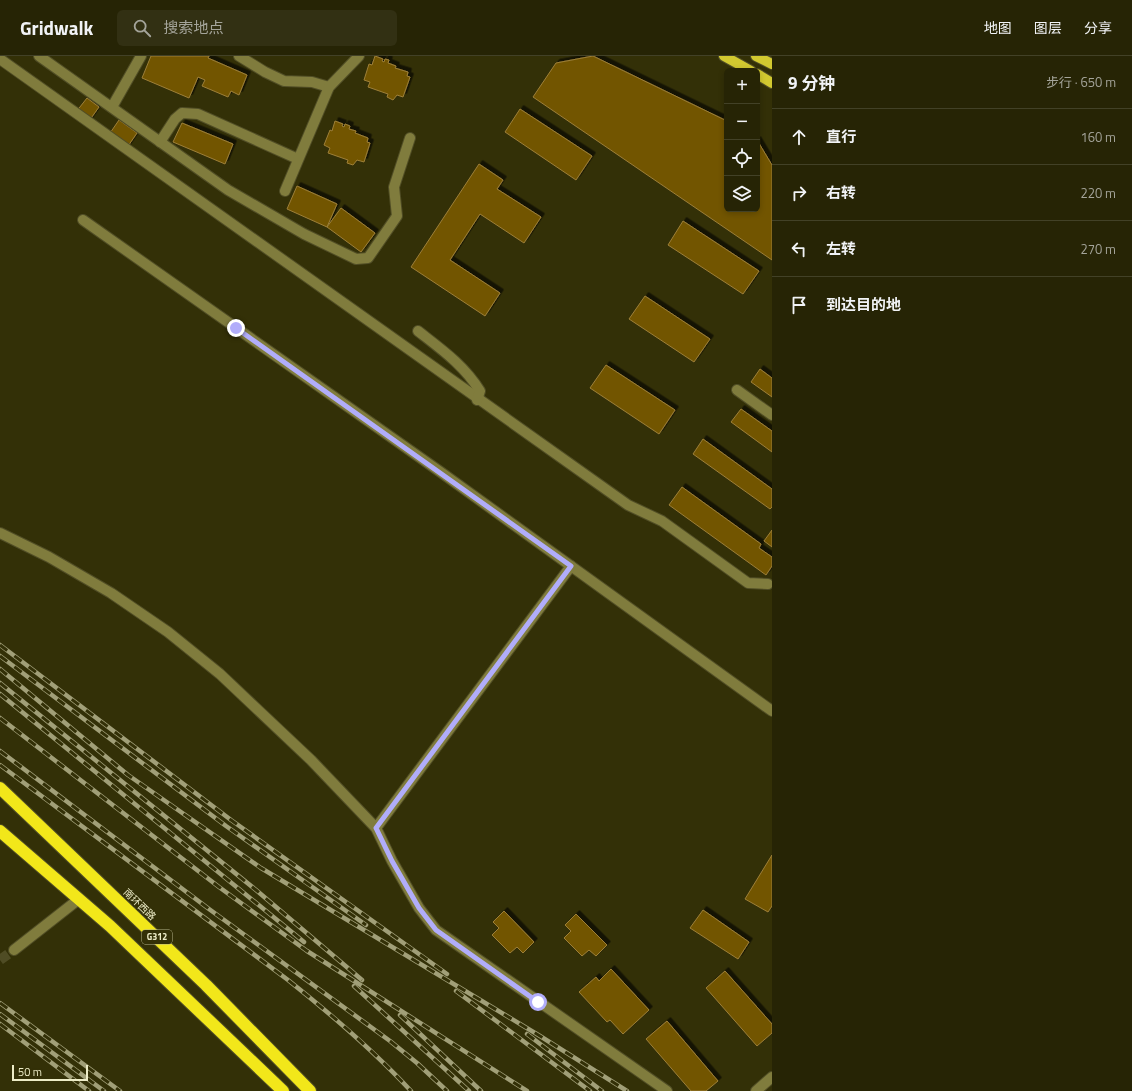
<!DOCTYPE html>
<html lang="zh">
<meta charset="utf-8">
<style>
body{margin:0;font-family:"Titillium Web","Noto Sans SC",sans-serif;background:#323013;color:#f1f3f6}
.controls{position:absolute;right:12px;top:12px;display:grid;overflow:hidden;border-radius:6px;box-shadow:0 2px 6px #0003}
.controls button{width:36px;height:36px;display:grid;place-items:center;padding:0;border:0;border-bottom:1px solid #424127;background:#262405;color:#f1f3f6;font:20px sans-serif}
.scale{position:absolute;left:12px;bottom:10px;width:76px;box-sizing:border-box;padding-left:4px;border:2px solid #edecc7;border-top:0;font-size:11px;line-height:14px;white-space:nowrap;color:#edecc7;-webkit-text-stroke:3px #333007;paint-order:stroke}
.stop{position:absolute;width:12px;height:12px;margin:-9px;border:3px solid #b1adfa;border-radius:50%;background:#fff}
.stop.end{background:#b1adfa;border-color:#fff;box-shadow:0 1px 4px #0008}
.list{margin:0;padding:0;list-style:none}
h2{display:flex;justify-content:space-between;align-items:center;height:52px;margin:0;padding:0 16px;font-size:17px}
h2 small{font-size:13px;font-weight:400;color:#a4a49a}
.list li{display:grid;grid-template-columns:26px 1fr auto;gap:12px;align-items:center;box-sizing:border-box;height:56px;padding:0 16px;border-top:1px solid #424127}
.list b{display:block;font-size:15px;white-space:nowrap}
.list em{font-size:13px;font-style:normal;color:#a4a49a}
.icon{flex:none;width:22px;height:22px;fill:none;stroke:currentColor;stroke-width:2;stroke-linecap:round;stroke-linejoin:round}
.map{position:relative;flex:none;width:772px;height:1035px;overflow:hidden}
header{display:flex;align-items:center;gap:24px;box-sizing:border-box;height:56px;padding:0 20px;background:#262405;border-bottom:1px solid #424127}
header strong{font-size:19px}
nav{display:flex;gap:22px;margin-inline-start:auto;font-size:14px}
.search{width:280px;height:36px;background:#323013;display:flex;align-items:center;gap:10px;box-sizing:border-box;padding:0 14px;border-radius:6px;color:#a4a49a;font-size:15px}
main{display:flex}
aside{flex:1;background:#262405}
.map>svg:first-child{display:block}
</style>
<header>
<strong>Gridwalk</strong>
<div class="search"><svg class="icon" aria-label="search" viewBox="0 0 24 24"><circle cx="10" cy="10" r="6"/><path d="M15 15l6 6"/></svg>搜索地点</div>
<nav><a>地图</a><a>图层</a><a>分享</a></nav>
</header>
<main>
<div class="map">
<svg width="772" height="1035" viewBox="0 0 772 1035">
<defs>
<filter id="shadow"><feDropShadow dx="3.5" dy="-3.5" stdDeviation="0" flood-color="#0009"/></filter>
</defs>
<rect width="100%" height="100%" fill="#333007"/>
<g fill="#725500" stroke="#9d7f38" filter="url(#shadow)">
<polygon points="151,0 209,0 208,2 247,19 239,39 231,35 228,41 202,30 205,24 198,21 189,42 142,22"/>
<polygon points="375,0 383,3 382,5 384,6 385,3 389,4 388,7 396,10 395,12 408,16 407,20 410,21 403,41 397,39 393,44 387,41 388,38 368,31 370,26 364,24 369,8 372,9"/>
<polygon points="593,0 727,65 727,153 757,153 757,84 772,109 772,204 533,41 556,7"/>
<polygon points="87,42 99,51 89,65 76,56"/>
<polygon points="520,53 592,100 576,124 505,76"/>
<polygon points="119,64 137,77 126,93 108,80"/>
<polygon points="335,65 343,68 342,70 344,71 345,68 350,70 349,73 356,75 355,77 368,82 367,86 370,87 364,106 357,104 353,109 347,107 348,104 328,97 330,92 324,89 330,74 332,75"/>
<polygon points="182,67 233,88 225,108 173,86"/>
<polygon points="479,108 503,124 497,133 541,161 524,187 480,158 450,204 500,237 485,260 411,211"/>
<polygon points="297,130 337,148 327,171 287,153"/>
<polygon points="341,152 375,177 361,196 327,171"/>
<polygon points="683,165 759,215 743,238 668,189"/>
<polygon points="645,240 710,283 694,306 629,263"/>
<polygon points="606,309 675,354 659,378 590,332"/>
<polygon points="760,313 772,322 772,341 751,326"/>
<polygon points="741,353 772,375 772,396 731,366"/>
<polygon points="703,383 772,433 772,451 770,453 693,398"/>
<polygon points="682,431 761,488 759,492 772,501 772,510 766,519 669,449"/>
<polygon points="772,474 772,491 764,485"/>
<polygon points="772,799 772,850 768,856 745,843"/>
<polygon points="703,854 749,886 738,903 690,872"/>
<polygon points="504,855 534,886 523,897 517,891 510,897 492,879 499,872 493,866"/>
<polygon points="576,858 607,889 596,900 589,894 582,900 564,882 571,875 565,869"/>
<polygon points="611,913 649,954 623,978 610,964 607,966 579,936 596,921 599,925"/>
<polygon points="725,915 772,968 772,977 757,990 706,932"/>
<polygon points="667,965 718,1025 706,1035 691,1035 646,983"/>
</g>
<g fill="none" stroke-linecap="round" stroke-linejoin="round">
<polyline stroke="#4f4c24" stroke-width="10" stroke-dasharray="10 5" stroke-linecap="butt" points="0,904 14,894"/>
<defs>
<g id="minor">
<polyline points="39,0 228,134 304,178 356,203 368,202 397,160 394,131 410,82"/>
<polyline points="239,0 265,16 284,25 312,26 329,31"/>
<polyline points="0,3 628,449 662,465 748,527 768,528"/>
<polyline points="112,51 141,0"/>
<polyline points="160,86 175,63 182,57 198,58 298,103"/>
<polyline points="285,135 329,31 359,0"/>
<polyline points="83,164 442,417 772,655"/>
<path d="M418,275C441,293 464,309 480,335L477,344"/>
<polyline points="737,334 772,359"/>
<polyline points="0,477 49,501 111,537 168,576 220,618 311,704 376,772 392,805 419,852 436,874 667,1035"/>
<polyline points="376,772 571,510"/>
<polyline points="14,894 79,843"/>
<polyline points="756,1035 772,1021"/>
</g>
<g id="major">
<polyline points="724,0 751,15"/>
<polyline points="756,0 772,8"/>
<polyline points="757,18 772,27"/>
</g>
<g id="highway">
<polyline points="0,732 206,929 310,1035"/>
<polyline points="0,775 110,870 283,1035"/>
</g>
</defs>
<use href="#minor" stroke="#514e26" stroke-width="12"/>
<use href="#major" stroke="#514e26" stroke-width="12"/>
<use href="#highway" stroke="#514e26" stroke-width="14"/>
<use href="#minor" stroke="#807c3d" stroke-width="10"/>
<use href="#major" stroke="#d2c930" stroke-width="10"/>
<use href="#highway" stroke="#f2e71a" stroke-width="12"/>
<defs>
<g id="rail">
<polyline points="0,589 231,764 447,918"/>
<polyline points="0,600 226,770 366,869"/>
<polyline points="0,613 128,719 261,812 540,980 627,1035"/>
<polyline points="0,627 256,834 362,924"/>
<polyline points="0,638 304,886"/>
<polyline points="0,662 219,831 307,895 527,1035"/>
<polyline points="0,695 209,853 390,985 417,1007 447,1035"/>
<path d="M0,709L288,924C332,959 372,993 411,1035"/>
<polyline points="354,930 469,1035"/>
<polyline points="456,935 590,1035"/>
<polyline points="0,947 120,1035"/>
<polyline points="0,958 104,1035"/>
<polyline points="400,959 481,1035"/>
<polyline points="0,968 89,1035"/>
<polyline points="527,978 602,1035"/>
</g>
</defs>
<use href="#rail" stroke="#a19f78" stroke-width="4.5"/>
<use href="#rail" stroke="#333007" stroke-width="3" stroke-dasharray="9" stroke-linecap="butt"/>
</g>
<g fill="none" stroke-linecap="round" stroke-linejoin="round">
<polyline stroke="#b1adfa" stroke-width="5" points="236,272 571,510 376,772 392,805 419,852 436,874 538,946"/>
</g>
<g text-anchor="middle" stroke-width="3" stroke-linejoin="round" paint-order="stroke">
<rect fill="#333007" stroke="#b5b48d" stroke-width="1" x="142" y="874" width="30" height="14" rx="3"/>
<g font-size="9" font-weight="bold" fill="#edecc7">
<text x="157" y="884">G312</text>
</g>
<g font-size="10" fill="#edecc7" stroke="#333007">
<text transform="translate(140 848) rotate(44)" y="4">南环西路</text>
</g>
</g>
</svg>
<div class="controls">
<button>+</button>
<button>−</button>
<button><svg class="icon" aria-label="locate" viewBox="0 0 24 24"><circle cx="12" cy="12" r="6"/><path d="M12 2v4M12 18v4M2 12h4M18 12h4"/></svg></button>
<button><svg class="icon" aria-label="layers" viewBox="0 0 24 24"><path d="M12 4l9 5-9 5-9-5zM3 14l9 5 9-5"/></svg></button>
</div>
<div class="scale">50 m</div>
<div class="stop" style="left:538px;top:946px"></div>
<div class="stop end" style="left:236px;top:272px"></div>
</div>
<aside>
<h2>9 分钟<small>步行 · 650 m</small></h2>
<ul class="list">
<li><svg class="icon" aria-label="ahead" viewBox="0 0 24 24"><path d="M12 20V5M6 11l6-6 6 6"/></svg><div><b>直行</b></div><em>160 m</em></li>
<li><svg class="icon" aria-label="right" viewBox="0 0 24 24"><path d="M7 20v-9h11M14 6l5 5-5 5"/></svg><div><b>右转</b></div><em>220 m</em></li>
<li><svg class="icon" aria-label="left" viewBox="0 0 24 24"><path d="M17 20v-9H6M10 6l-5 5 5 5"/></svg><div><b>左转</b></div><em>270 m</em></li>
<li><svg class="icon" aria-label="arrive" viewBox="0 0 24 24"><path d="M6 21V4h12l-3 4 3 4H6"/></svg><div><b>到达目的地</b></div></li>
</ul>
</aside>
</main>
